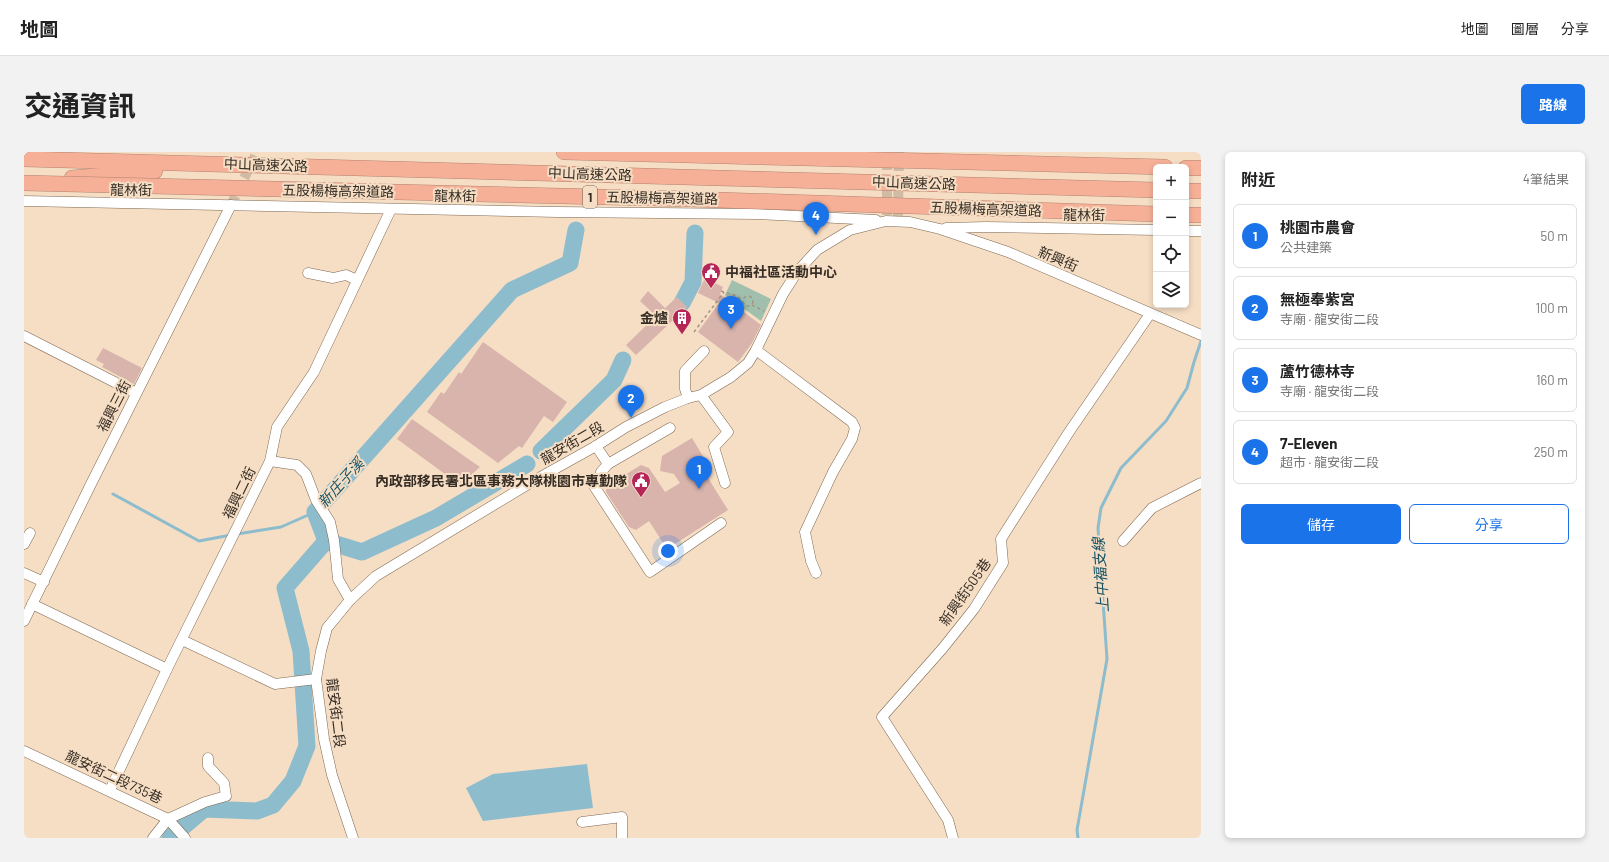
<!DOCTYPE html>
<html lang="zh-TW">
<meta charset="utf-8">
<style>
body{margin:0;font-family:Barlow,"Noto Sans TC",sans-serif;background:#f2f2f2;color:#222}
.controls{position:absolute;right:12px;top:12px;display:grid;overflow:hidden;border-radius:6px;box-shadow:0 2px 6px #0003}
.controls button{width:36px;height:36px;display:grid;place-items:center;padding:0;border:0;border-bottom:1px solid #e0e0e0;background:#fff;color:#222;font:20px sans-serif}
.you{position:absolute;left:644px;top:399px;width:14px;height:14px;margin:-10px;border:3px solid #fff;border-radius:50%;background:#1a73e8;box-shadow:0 0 0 6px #1a73e833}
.badge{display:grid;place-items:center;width:26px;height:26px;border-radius:50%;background:#1a73e8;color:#fff;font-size:13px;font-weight:700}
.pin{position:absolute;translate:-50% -33px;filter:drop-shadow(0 1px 2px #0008)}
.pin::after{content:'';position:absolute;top:21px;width:14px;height:12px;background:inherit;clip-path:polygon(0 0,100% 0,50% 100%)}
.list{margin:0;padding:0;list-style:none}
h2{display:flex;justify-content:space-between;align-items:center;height:52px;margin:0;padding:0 16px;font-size:17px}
h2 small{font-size:13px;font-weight:400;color:#767676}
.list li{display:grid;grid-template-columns:26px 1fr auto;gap:12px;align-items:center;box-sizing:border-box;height:64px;margin:0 8px 8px;padding:0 8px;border:1px solid #e0e0e0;border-radius:6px}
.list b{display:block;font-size:15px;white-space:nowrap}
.list p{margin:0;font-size:13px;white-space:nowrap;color:#767676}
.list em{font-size:13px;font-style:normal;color:#767676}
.actions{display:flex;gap:8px;padding:12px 16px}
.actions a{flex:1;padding:9px 0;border:1px solid #1a73e8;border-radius:6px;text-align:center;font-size:14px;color:#1a73e8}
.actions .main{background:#1a73e8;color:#fff}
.icon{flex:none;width:22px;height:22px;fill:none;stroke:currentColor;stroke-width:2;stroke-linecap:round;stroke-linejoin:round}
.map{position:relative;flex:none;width:1177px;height:686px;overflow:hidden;border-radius:6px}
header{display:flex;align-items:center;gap:24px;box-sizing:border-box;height:56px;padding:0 20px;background:#fff;border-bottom:1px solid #e0e0e0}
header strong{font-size:19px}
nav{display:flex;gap:22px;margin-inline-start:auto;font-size:14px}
.intro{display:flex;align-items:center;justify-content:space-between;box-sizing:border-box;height:96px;padding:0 24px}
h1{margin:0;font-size:28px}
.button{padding:10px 18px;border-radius:6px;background:#1a73e8;color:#fff;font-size:14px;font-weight:700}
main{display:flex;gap:24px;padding:0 24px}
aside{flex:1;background:#fff;border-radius:6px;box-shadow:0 2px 6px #0003}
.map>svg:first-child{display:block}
</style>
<header>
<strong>地圖</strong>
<nav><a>地圖</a><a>圖層</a><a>分享</a></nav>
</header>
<div class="intro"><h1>交通資訊</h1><a class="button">路線</a></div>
<main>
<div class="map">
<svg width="1177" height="686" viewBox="0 0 1177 686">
<rect width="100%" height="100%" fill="#f6dec5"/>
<polygon fill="#a1bfad" points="708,128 747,147 737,169 701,143"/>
<polygon fill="#8dbccd" points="563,612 569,656 459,669 442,636 469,622"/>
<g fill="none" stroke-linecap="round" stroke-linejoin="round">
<g stroke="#8dbccd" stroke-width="3">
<polyline points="89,342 175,389 207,383"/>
<polyline points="213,382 257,375 291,360"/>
<polyline points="1054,686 1053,678 1083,507 1074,376 1077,356 1097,316 1142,269 1163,236 1170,210 1177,189"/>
</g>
<g stroke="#8dbccd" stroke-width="17">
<polyline points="658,151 669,130 671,81"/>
<polyline points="517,299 590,228 599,208"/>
<polyline points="302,389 338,400 412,366 503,312"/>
<polyline points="146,686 180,657 233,659 249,653 269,629 283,594 277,499 261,436 302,389 291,360 488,138 546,111 552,78"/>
</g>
</g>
<g fill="#d8b4ad">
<polygon points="681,126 699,135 696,142 737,173 728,191 714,210 674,180 695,151 674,141"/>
<polygon points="624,139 641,156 653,145 663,155 612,203 602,193 632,164 616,149"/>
<polygon points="459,190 543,250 529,270 520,264 498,296 495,294 474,311 403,260 417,240 420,242 435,220 437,222"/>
<polygon points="79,196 118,216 110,232 78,215 80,212 72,208"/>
<polygon points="388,267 440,304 456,315 436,333 373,287"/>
<polygon points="668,286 680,306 674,310 704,358 643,397 625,369 612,378 605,375 582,340 582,330 583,326 587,323 591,329 617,313 625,316 641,340 656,331 650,322 636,319 638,304"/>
</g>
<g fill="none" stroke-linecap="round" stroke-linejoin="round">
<g stroke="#d0bba5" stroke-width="10" stroke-dasharray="10 5" stroke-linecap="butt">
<polyline points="207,53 233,0"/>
<polyline points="863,63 863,0"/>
<polyline points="874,64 875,0"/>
</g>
<defs>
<g id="minor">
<polyline points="0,49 534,60 733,62 852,68"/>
<polyline points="922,76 962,75 1132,78"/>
<polyline points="1162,79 1177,79"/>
<polyline points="284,121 309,126 322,123 333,128"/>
<polyline points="0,184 112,241"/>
<polyline points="732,198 828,270 831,276 828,287 809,320 781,380 787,409 792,421"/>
<polyline points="677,243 704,280 690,295 701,331"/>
<polyline points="664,246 661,237 661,219 680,199"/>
<polyline points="572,294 584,312 646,276"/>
<polyline points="246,309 273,313 282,322 292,348 306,370 310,388 314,427 326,448"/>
<polyline points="584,312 577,320 576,328 570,334 626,420 697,371"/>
<polyline points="1099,389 1128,356 1177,331"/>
<polyline points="0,392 6,381"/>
<polyline points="0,421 20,430"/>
<polyline points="8,452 143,517"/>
<polyline points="0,469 66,334 207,53"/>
<polyline points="158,488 251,532 292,527"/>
<polyline points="0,599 144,667 161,686"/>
<polyline points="86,638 143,517 246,309 253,275 290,220 367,57"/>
<polyline points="558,670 598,665 598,686"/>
<polyline points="129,686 144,667 181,650 202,644 200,631 184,614 184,606"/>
<polyline points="329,686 308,623 300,587 297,564 292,527 297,499 303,476 326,448 352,424 511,328 572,294 602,275 641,255 664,246 677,243 707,225 724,211 732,198 759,142 773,120 793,98 826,78 862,69 886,70 916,77 984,100 1177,183"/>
<polyline points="929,686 924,668 858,565 919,496 950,457 979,411 977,387 1045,280 1126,162"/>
</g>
<g id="highway">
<polyline points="540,0 1141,15"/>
<polyline points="0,7 1132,38"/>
<polyline points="1162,16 1177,16"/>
<polyline points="48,26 131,19"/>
<polyline points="1162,39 1177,39"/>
<polyline points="1162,63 1177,63"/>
</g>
</defs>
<use href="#minor" stroke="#7d6852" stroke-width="11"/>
<use href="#highway" stroke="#b3826f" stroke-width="16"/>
<g stroke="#a59381" stroke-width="1.5" stroke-dasharray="3 3" stroke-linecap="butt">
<polyline points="697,139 710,143 719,148"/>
<circle cx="724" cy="149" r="5"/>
<polyline points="728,153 740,159"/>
<polyline points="670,180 700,140"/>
</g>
<use href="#minor" stroke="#fff" stroke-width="10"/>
<use href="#highway" stroke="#f6b098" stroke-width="15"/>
<defs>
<polyline id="highway-bridge" points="0,31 666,47 1132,62"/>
</defs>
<use href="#highway-bridge" stroke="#b3826f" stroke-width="16" stroke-linecap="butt"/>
<use href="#highway-bridge" stroke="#f6b098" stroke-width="15"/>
</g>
<defs>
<symbol id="civic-pin" viewBox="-11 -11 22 30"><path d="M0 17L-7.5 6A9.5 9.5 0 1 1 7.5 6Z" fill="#b52658" stroke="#f6dec5"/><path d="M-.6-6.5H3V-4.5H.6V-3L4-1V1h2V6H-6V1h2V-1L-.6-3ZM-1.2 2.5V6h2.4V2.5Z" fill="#fff"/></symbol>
<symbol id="building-pin" viewBox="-11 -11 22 30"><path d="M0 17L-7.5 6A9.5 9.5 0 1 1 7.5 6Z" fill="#b52658" stroke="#f6dec5"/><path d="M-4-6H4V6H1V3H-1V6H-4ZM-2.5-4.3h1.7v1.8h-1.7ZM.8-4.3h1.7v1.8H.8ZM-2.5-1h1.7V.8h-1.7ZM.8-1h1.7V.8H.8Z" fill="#fff"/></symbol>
</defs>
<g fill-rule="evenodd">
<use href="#civic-pin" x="676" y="109" width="22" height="30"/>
<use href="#building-pin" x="647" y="155" width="22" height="30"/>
<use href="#civic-pin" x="606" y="318" width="22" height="30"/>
</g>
<g text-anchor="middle" stroke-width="4" stroke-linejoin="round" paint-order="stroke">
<rect fill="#f6dec5" stroke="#706254" stroke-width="1" x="559" y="34" width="14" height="22" rx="3"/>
<g font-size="13" font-weight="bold" fill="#362d24">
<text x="566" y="50">1</text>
</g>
<g font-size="14" fill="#362d24" stroke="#f6dec5">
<text transform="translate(242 13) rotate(2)" y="5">中山高速公路</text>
<text transform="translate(566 22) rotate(2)" y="5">中山高速公路</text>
<text transform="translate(890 31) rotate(2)" y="5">中山高速公路</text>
<text transform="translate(107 38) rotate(1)" y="5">龍林街</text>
<text transform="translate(314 39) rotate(1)" y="5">五股楊梅高架道路</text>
<text transform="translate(431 44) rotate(1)" y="5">龍林街</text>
<text transform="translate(638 46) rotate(1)" y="5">五股楊梅高架道路</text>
<text transform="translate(962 57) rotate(2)" y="5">五股楊梅高架道路</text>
<text transform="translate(1060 63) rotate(1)" y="5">龍林街</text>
<text transform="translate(1034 107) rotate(23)" y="5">新興街</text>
<text transform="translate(90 254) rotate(-63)" y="5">福興三街</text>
<text transform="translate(548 291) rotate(-30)" y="5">龍安街二段</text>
<text transform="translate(215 341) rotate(-64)" y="5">福興二街</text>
<text transform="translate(941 440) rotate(-55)" y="5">新興街505巷</text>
<text transform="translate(312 561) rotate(83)" y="5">龍安街二段</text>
<text transform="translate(90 625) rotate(25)" y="5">龍安街二段735巷</text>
</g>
<g font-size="14" font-weight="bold" fill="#362d24" stroke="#f6dec5" text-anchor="end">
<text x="701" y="125" text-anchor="start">中福社區活動中心</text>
<text x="644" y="171">金爐</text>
<text x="603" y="334">內政部移民署北區事務大隊桃園市專勤隊</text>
</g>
<g font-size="15" font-style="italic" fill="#155366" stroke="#f6dec5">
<text transform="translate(317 331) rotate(-48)" y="5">新庄子溪</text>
<text transform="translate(1077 423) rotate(-94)" y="5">上中福支線</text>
</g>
</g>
</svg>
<div class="controls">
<button>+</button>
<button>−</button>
<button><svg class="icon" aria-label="locate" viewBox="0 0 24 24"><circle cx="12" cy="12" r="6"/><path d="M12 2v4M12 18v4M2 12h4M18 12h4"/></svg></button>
<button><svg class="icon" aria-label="layers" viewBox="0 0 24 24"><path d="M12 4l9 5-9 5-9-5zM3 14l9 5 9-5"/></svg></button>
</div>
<div class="you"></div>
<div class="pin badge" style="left:675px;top:337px">1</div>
<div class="pin badge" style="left:607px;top:266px">2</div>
<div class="pin badge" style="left:707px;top:177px">3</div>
<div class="pin badge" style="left:792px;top:83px">4</div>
</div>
<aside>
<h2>附近<small>4筆結果</small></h2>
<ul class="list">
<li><span class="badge">1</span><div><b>桃園市農會</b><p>公共建築</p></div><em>50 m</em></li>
<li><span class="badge">2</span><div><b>無極奉紫宮</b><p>寺廟 · 龍安街二段</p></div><em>100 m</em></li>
<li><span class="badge">3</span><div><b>蘆竹德林寺</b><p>寺廟 · 龍安街二段</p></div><em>160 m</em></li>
<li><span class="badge">4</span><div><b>7-Eleven</b><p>超市 · 龍安街二段</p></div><em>250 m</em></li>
</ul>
<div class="actions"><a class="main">儲存</a><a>分享</a></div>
</aside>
</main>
